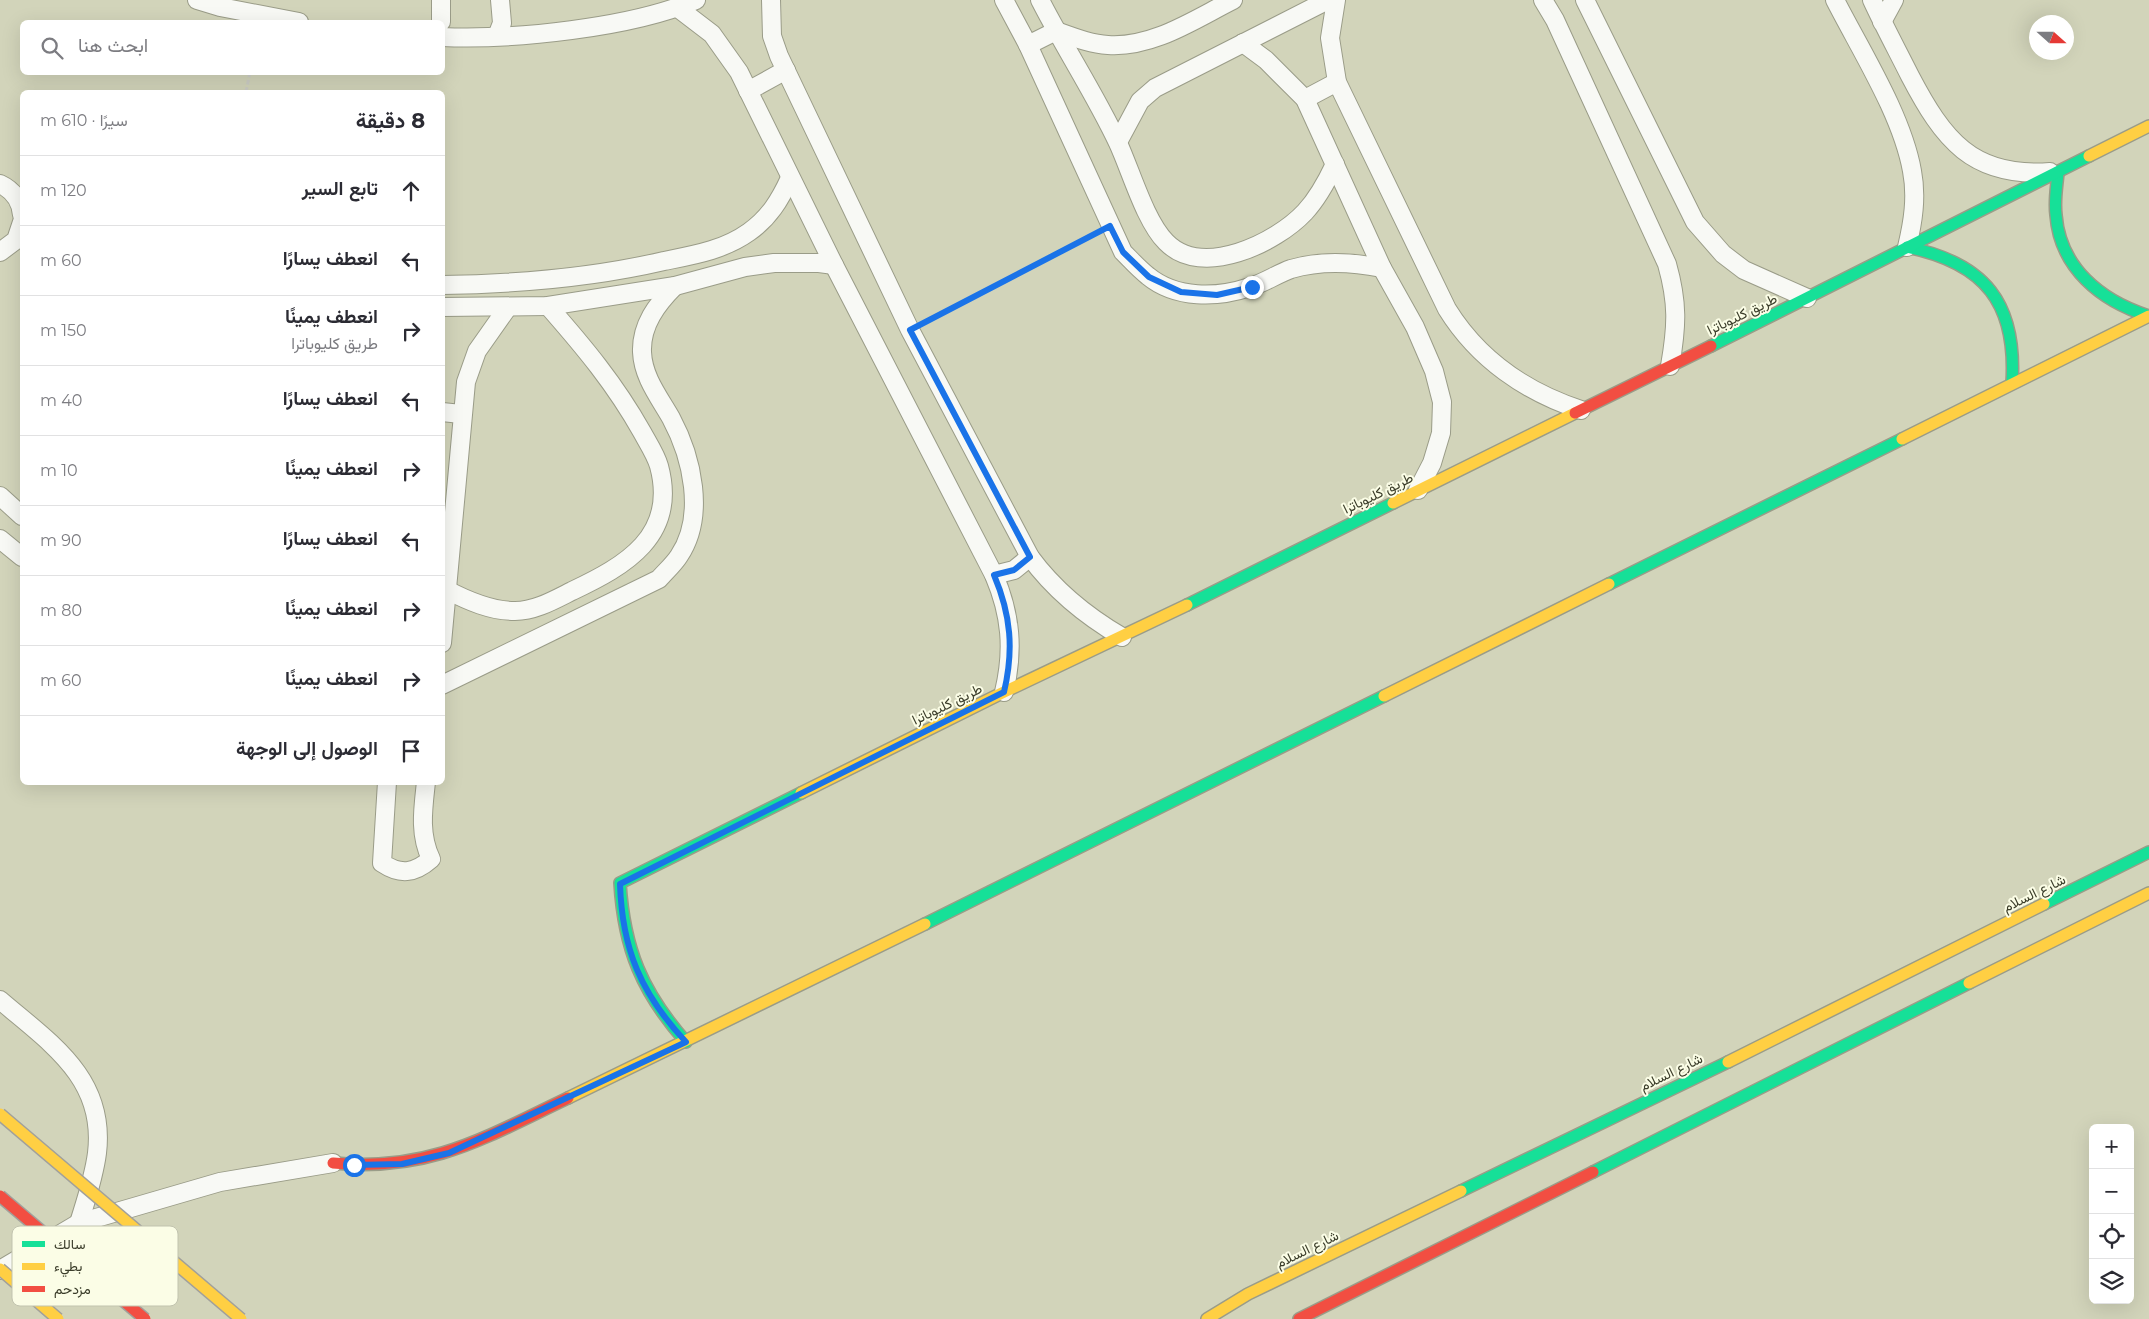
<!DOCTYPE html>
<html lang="ar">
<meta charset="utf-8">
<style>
body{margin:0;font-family:Montserrat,Vazirmatn,sans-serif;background:#f7f7f7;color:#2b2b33;direction:rtl}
.controls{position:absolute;right:15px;bottom:15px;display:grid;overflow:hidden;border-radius:8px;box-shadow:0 5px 20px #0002}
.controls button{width:45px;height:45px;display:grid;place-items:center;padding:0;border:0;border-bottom:1px solid #e1e1e2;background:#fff;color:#2b2b33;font:25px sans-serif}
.compass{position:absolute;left:2029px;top:15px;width:45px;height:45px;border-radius:50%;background:#fff;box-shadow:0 5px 20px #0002;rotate:111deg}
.stop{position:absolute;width:15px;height:15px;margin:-11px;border:4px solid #1a73e8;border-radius:50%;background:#fff}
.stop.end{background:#1a73e8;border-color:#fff;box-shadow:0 1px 5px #0008}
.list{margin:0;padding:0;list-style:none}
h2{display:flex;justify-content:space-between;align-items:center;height:65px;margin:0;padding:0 20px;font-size:21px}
h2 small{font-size:16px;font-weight:400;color:#7c7c81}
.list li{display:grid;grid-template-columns:32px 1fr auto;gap:15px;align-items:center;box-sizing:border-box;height:70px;padding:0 20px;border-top:1px solid #e1e1e2}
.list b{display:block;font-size:19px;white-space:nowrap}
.list p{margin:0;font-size:16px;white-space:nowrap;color:#7c7c81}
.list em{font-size:16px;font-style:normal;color:#7c7c81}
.icon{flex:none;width:28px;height:28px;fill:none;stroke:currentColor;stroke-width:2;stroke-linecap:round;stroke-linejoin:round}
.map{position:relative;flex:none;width:2149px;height:1319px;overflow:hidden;direction:ltr}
.search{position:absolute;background:#fff;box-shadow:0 5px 20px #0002;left:20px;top:20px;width:425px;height:55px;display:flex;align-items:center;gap:12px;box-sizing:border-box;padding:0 18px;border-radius:8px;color:#7c7c81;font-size:19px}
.panel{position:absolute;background:#fff;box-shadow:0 5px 20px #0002;left:20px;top:90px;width:425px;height:695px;border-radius:8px;direction:rtl}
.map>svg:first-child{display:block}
</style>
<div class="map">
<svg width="2149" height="1319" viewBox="0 0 2149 1319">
<rect width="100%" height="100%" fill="#d2d4ba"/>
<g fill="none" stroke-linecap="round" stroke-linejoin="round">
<defs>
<g id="street">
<polyline points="197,0 220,7 299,22"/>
<polyline points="441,0 441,22"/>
<path d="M771,0L772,36L779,56L910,330L1030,557C1055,591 1086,616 1122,637"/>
<path d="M1004,0L1028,45L1123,252C1131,260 1139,269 1148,276C1176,299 1217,298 1250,287C1264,283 1277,274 1291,269C1322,260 1352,262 1382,268"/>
<path d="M1040,0C1065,49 1095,94 1118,143C1131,171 1145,221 1166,242C1202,279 1276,243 1305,212C1318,198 1327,181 1335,164"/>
<path d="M1336,0L1330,38L1337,82L1447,309C1478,359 1526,392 1581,410"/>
<path d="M1543,0L1555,20L1667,264C1678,303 1677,326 1670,366"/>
<polyline points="1585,0 1695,222 1723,254 1744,270 1807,298"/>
<path d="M1835,0C1861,51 1902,115 1912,171C1917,197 1913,222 1907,247"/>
<path d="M1872,0C1884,26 1897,50 1910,76C1943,139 1972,178 2050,172"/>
<path d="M678,8L712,34L739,72L834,265L994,575C1011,615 1014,650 1004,692"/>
<polyline points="1882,22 1894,0"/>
<polyline points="497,36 502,23 500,0"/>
<path d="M442,37C513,40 631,28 696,0"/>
<polyline points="1243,43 1266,60 1305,99 1382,268 1415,327 1434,371 1442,402 1441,433 1432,463 1418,490"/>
<path d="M1028,45L1056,31C1073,37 1090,44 1108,45C1153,48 1195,19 1233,0"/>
<polyline points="748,91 786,70"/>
<polyline points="1305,99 1337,82"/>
<polyline points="1118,142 1140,101 1155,88 1328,0"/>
<path d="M0,184C13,190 21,201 22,215"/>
<polyline points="0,252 16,240 22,222"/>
<path d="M442,285C518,284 591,278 664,261C694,255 724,250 749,232C769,218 780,200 790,178"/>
<polyline points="442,307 548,306 675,286 745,267 774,263 819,263 834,265"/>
<polyline points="442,412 461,414"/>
<polyline points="0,496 22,516"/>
<polyline points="0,539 22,557"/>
<polyline points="994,575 1014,570 1030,557"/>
<path d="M447,590C468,601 491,611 515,611C535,611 554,600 572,591C625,566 678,536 659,466C656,455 648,443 642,432C615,384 584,347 548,306"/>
<polyline points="442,643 466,382 477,351 508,307"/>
<path d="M442,685L659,579C665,572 674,564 679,556C706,516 692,457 671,418C659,397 643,377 642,352C641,325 657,304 675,286"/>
<path d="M387,782L382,863C400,875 414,874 431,859C419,834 423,809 426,782"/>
<path d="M0,1000C50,1043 106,1078 97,1153C94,1177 86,1200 79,1223"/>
<polyline points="0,1270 79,1223 220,1182 333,1163"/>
</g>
<g id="fast">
<path d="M2058,172C2057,186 2054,200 2056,215C2060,268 2101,301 2149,316"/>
<path d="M1907,247C1985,263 2017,303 2012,383"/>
<polyline points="1711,346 2089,156"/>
<polyline points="1609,584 1902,439"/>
<polyline points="1187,605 1393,503"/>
<polyline points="2044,904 2149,852"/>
<polyline points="925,924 1384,696"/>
<path d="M686,1042C642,992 624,949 620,883L801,793"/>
<polyline points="1593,1172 1969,983"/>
<polyline points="1461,1191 1728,1062"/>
</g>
<g id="slow">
<polyline points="2089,156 2149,126"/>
<polyline points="1902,439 2149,316"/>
<polyline points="1393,503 1575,413"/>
<polyline points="1384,696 1609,584"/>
<polyline points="801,793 1004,692 1187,605"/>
<polyline points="1969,983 2149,893"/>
<polyline points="1728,1062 2044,904"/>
<polyline points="568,1098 925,924"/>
<polyline points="1207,1319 1248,1294 1461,1191"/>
</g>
<g id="jam">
<polyline points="1575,413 1711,346"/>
<path d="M333,1163C430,1172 484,1138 568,1098"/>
<polyline points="1299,1319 1593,1172"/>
</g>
</defs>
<use href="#street" stroke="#9a9c88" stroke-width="20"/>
<use href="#fast" stroke="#9a9c88" stroke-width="14"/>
<use href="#slow" stroke="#9a9c88" stroke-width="14"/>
<use href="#jam" stroke="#9a9c88" stroke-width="14"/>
<g stroke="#cccdc5" stroke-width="3" stroke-dasharray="5 2.5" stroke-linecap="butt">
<polyline points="246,92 250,72"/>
<polyline points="926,322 1095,233"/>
</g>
<use href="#street" stroke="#f8f9f5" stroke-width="18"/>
<use href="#fast" stroke="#16e098" stroke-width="11"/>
<use href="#slow" stroke="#ffcf43" stroke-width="11"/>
<use href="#jam" stroke="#f24e42" stroke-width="11"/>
<defs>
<g id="slow-bridge">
<polyline points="0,1114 241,1319"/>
<polyline points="0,1269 58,1319"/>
</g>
<polyline id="jam-bridge" points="0,1196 145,1319"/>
</defs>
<use href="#slow-bridge" stroke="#a1a09b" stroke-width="14" stroke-linecap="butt"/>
<use href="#jam-bridge" stroke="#a1a09b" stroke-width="14" stroke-linecap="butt"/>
<use href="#slow-bridge" stroke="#ffcf43" stroke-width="11"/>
<use href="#jam-bridge" stroke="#f24e42" stroke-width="11"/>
</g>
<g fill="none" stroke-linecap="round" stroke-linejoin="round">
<path stroke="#1a73e8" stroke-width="6" d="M354,1165L402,1164L449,1153L686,1042C641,994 622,949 620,884L1004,692C1014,650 1011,615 994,575L1014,570L1030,557L910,330L1110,226L1123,252L1149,277L1181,292L1217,295L1252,287"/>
</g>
<g text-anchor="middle" stroke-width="4" stroke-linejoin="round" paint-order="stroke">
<g font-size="14" fill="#3b3d2a" stroke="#fbfde6">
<text transform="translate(1742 314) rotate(-26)" y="5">طريق كليوباترا</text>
<text transform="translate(1378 493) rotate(-26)" y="5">طريق كليوباترا</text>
<text transform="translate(947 704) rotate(-26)" y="5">طريق كليوباترا</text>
<text transform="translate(2034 893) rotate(-26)" y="5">شارع السلام</text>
<text transform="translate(1671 1072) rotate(-26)" y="5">شارع السلام</text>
<text transform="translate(1307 1249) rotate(-26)" y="5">شارع السلام</text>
</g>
</g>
<rect x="12" y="1226" width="166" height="80" rx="8" fill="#fbfde6" stroke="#c1c3ae" stroke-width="1"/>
<rect x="22" y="1241" width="23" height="6" fill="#16e098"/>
<rect x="22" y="1263" width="23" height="7" fill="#ffcf43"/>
<rect x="22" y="1286" width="23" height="6" fill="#f24e42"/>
<g font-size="14" fill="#3b3d2a">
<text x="54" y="1249">سالك</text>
<text x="54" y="1271">بطيء</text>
<text x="54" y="1294">مزدحم</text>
</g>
</svg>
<div class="controls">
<button>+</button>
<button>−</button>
<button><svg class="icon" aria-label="locate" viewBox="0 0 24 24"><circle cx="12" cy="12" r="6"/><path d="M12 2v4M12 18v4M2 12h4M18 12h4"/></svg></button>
<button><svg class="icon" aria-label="layers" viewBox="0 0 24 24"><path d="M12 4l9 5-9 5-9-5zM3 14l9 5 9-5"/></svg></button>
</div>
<svg class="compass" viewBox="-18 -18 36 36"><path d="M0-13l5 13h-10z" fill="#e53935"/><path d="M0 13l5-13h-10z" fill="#7c7c81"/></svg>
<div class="stop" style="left:354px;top:1165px"></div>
<div class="stop end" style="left:1252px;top:287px"></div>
<div class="search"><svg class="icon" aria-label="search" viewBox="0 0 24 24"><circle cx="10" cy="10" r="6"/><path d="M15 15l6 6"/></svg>ابحث هنا</div>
<section class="panel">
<h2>8 دقيقة<small>سيرًا · 610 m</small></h2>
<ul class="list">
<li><svg class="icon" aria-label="ahead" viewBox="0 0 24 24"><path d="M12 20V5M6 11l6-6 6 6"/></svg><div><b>تابع السير</b></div><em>120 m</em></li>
<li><svg class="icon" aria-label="left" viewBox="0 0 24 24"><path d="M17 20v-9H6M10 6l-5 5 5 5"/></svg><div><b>انعطف يسارًا</b></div><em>60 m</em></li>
<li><svg class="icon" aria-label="right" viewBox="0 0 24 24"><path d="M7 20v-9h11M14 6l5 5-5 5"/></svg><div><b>انعطف يمينًا</b><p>طريق كليوباترا</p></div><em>150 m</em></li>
<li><svg class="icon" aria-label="left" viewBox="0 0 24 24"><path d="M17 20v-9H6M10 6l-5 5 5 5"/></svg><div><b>انعطف يسارًا</b></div><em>40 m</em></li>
<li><svg class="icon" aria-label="right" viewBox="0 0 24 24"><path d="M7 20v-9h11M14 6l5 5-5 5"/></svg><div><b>انعطف يمينًا</b></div><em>10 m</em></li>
<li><svg class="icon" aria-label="left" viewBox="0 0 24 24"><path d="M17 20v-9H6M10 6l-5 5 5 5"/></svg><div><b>انعطف يسارًا</b></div><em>90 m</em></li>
<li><svg class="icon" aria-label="right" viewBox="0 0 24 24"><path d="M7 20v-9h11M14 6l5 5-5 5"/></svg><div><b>انعطف يمينًا</b></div><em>80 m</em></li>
<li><svg class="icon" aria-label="right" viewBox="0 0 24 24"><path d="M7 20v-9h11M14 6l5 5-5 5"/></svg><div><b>انعطف يمينًا</b></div><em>60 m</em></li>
<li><svg class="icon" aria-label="arrive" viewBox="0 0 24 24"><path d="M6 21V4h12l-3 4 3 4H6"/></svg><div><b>الوصول إلى الوجهة</b></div></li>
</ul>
</section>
</div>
